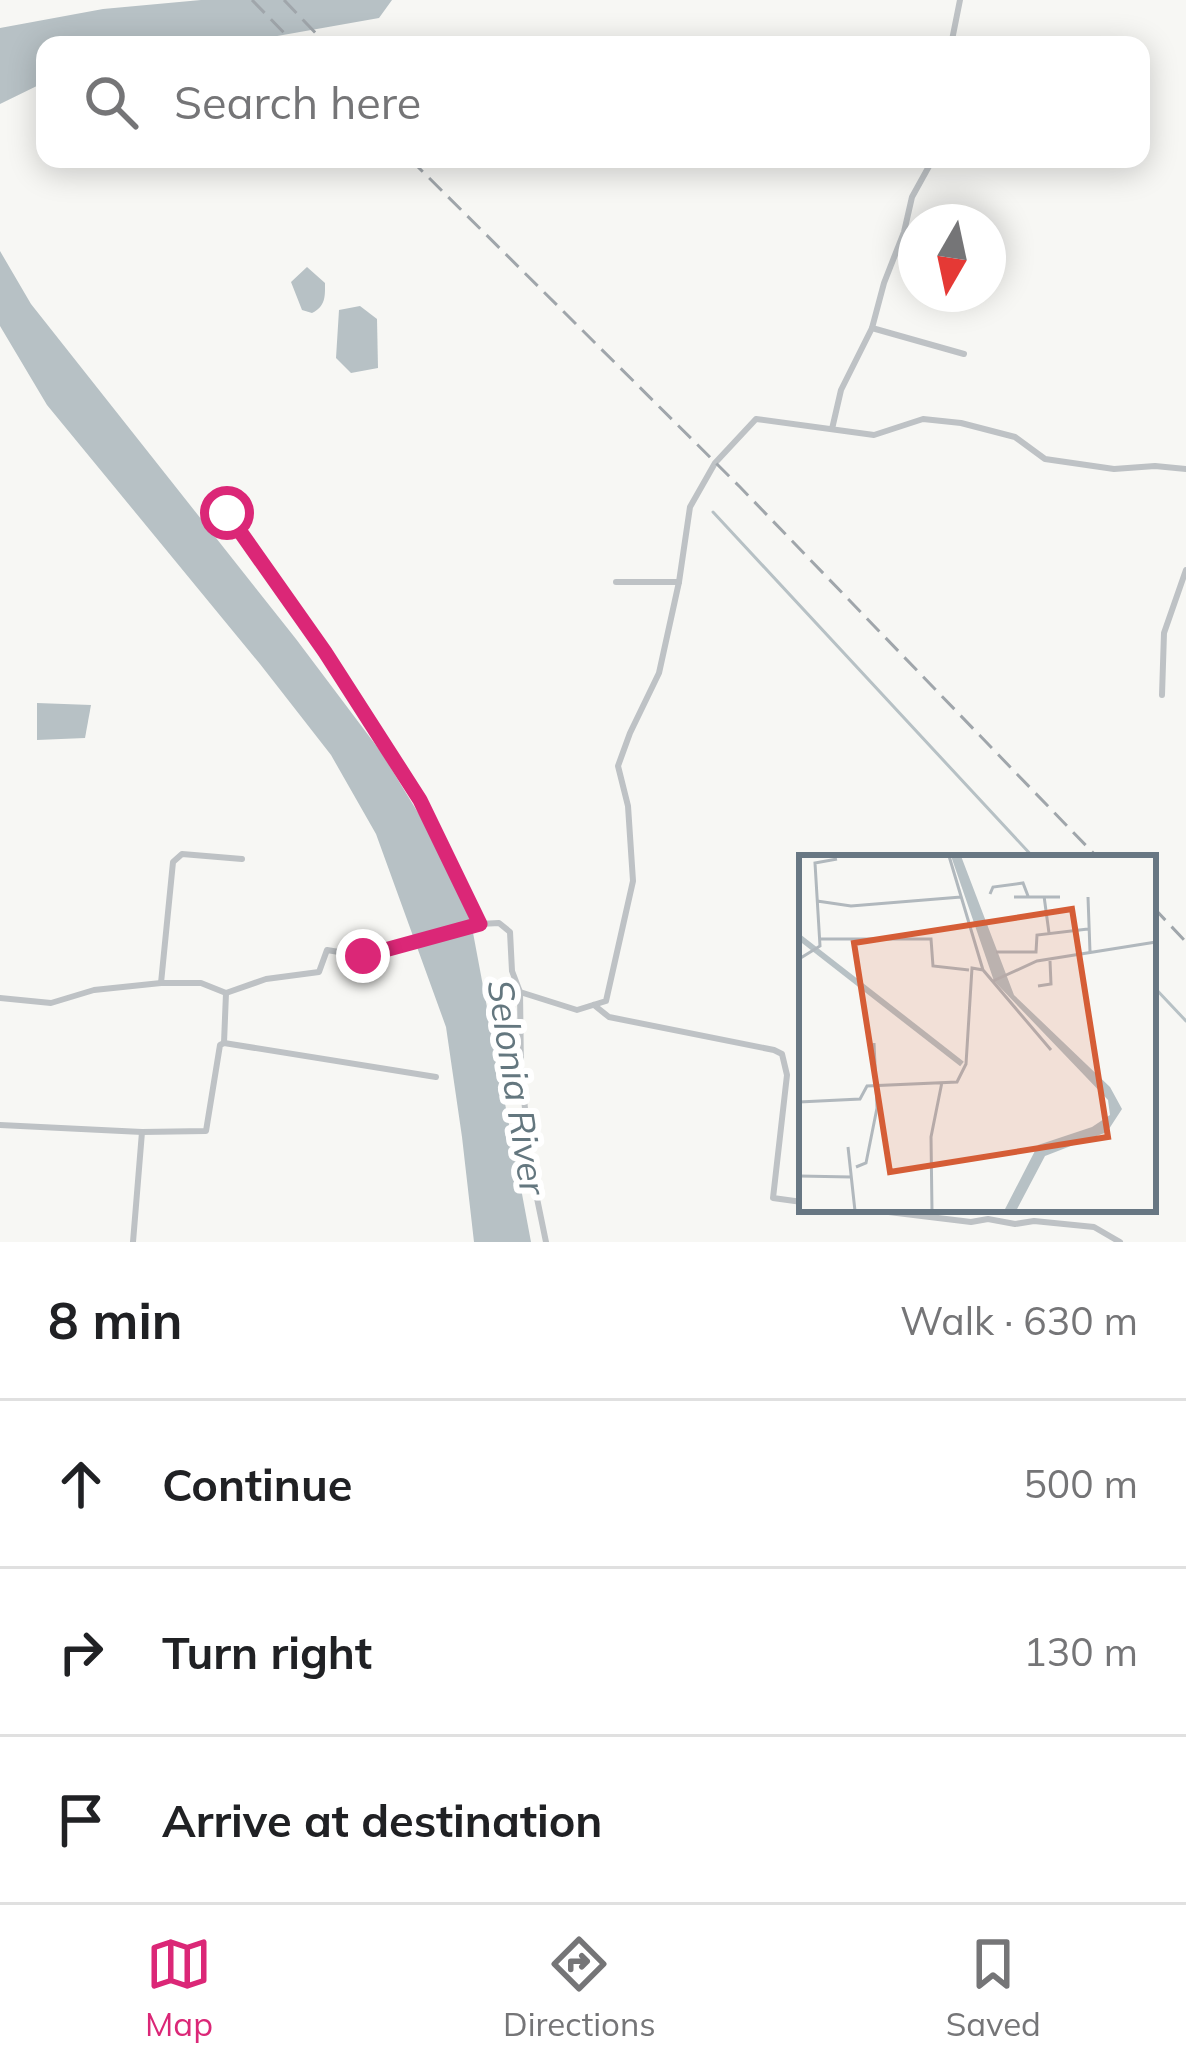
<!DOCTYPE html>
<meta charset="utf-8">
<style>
body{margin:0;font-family:Mulish,sans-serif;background:#f2f2f2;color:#202124}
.compass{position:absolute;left:898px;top:204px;width:108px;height:108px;border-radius:50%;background:#fff;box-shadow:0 6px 30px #0003;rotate:189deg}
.stop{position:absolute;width:36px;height:36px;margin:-27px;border:9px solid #db2777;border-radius:50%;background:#fff}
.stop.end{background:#db2777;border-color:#fff;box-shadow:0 3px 12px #0008}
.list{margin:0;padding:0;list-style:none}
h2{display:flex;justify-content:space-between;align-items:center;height:156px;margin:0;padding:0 48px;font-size:51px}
h2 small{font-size:39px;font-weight:400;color:#757577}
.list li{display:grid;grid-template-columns:78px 1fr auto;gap:36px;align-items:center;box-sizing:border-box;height:168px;padding:0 48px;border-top:3px solid #e0e0e0}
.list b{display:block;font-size:45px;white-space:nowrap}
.list em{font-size:39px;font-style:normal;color:#757577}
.icon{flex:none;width:66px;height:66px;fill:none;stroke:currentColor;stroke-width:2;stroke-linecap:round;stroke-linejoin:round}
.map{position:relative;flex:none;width:1186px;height:1242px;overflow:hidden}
.search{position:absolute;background:#fff;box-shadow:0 6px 30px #0003;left:36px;right:36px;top:36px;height:132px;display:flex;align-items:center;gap:30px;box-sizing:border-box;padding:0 42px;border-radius:24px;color:#757577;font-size:45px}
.sheet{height:660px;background:#fff}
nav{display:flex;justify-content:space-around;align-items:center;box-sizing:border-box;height:168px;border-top:3px solid #e0e0e0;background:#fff;font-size:33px;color:#757577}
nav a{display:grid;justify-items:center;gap:6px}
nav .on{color:#db2777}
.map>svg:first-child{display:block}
</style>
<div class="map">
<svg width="1186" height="1242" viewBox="0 0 1186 1242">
<rect width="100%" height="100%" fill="#f7f7f4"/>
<g fill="#b7c1c5">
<polygon points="201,0 392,0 379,18 266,38 179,37 153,45 45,45 45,82 0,104 0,28 103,9"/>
<polygon points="0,251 31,304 296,639 381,752 434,839 471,922 531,1242 474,1242 462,1137 446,1027 376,834 331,755 260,664 47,405 0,326"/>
<path d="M307,267L325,283C325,296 326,306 312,313L302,310L291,282Z"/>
<polygon points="360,306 377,319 378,368 351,373 336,358 339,310"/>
<polygon points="37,703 91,705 85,738 37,740"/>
</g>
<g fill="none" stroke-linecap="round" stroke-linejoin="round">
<g stroke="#b7c1c5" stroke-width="3">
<polyline points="713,512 1034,858"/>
<polyline points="1153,986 1186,1021"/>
</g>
<g stroke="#bec2c5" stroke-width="6">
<polyline points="951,45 960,0"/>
<polyline points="872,328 964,354"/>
<polyline points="832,429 841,390 872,328 884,283 904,232 912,197 933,159"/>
<polyline points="227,513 325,652 420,800 480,924"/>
<polyline points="616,582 679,582"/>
<polyline points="1162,695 1164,633 1186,570"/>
<polyline points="161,983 173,862 182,854 242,859"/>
<polyline points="520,992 521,1071 532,1174 546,1242"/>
<polyline points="0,998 51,1003 94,990 161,983 201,983 226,993 266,979 319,972 327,950 363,956 480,924 499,923 510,932 512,971 520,992 577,1010 606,1001 633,881 628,806 618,766 630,733 659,673 679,582 690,507 715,463 756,419 874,435 923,419 961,423 1015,437 1045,459 1114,469 1155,466 1186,469"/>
<polyline points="594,1005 609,1017 774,1050 782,1054 787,1075 773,1198 802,1202"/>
<polyline points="224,1043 226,993"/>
<polyline points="0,1125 142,1132 206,1131 220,1045 224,1043 436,1077"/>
<polyline points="864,1209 971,1222 988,1219 1015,1224 1034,1221 1094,1227 1120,1242"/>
<polyline points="133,1242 142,1132"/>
</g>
<g stroke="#a0a6ab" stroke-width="3" stroke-dasharray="18 9" stroke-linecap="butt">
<polyline points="252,0 296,45"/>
<polyline points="284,0 327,45"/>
<polyline points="410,159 740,487 1098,858"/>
<polyline points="1153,907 1186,942"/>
</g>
</g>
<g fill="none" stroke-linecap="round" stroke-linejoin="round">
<polyline stroke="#db2777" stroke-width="15" points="227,513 325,652 420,800 480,924 363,956"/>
</g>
<g text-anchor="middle" stroke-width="12" stroke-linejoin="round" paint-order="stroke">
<g font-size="36" font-style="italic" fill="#64777f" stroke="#fff">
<text transform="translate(517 1087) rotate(81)" y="13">Selonia River</text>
</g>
</g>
<g transform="translate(799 855)">
<rect width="357" height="357" fill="#f7f7f4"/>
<path d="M152,1H162L215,140L311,232L323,254L308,277L246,301L217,356H205L239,290L293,272L311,260L309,245L195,126Z" fill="#b7c1c5"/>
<path fill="none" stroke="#b7c1c5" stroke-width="6" d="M0,82L163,209"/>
<path fill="none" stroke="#b1b8bd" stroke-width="3" d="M150,1L184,115M191,39L194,32L224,28L229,41M245,41L250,78M215,42H261M289,42L291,97M18,46L52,51L162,42M21,84H132L134,111L170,115M197,97H237L238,80L289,74M0,104L21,91L16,8L38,4M194,126L238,106L357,87M239,131L252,129L251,106M0,247L61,244L68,231L158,227L167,209L173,113L184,115L252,195M49,292L56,356M57,312L67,308L78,253L75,188M0,321L52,322M133,356L132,282L143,227"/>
<path fill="#d55d36" fill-opacity="0.15" stroke="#d55d36" stroke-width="6" d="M273,54L309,282L91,317L55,88Z"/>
<rect width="357" height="357" fill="none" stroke="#687783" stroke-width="6"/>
</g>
</svg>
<svg class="compass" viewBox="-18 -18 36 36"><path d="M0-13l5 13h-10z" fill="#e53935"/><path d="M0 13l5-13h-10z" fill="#757577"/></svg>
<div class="stop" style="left:227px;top:513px"></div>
<div class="stop end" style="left:363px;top:956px"></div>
<div class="search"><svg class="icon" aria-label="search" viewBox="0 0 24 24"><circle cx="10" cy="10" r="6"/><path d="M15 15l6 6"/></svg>Search here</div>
</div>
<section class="sheet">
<h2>8 min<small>Walk · 630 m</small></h2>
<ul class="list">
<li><svg class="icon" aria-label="ahead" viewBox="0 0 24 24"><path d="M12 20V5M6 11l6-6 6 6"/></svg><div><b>Continue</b></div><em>500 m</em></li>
<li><svg class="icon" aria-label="right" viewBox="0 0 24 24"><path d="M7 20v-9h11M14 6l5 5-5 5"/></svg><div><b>Turn right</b></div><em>130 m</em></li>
<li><svg class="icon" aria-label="arrive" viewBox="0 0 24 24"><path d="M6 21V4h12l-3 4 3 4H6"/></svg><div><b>Arrive at destination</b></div></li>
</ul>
</section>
<nav>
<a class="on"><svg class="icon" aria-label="map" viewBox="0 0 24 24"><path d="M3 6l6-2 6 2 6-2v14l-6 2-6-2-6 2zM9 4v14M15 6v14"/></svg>Map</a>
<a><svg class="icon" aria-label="directions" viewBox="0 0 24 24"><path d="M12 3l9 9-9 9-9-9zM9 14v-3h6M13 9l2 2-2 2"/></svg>Directions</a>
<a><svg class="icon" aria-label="saved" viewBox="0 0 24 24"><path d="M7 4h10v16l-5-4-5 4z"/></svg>Saved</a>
</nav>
